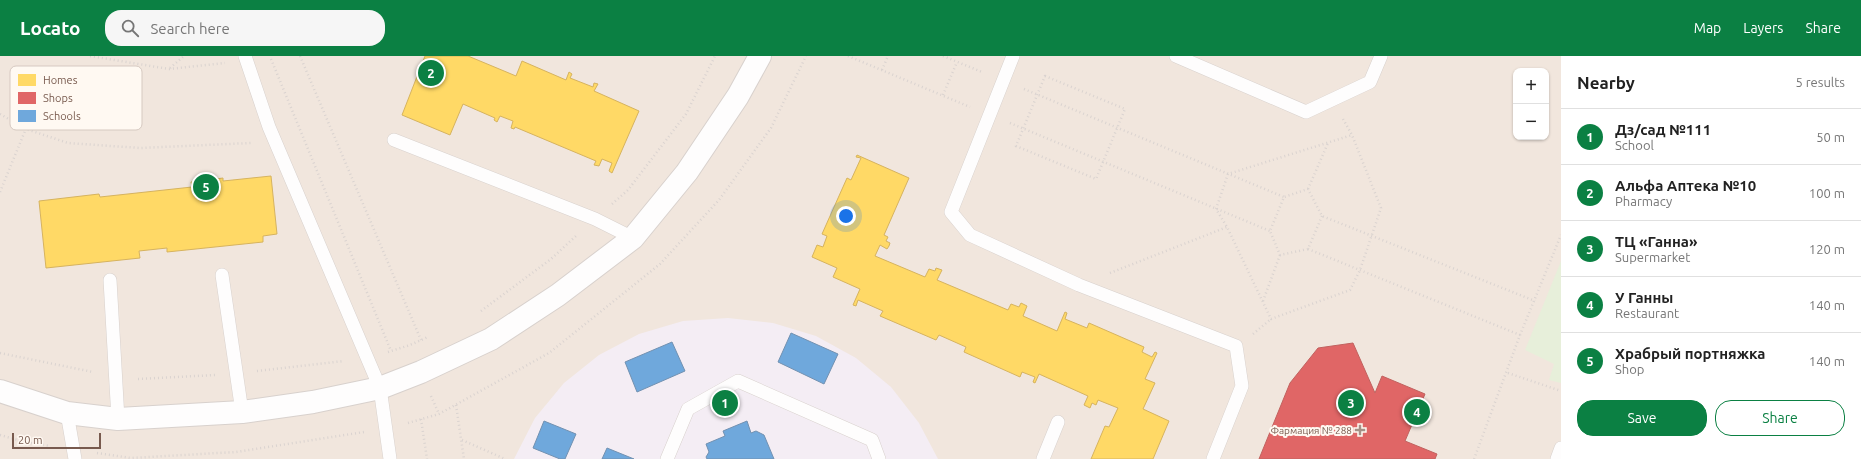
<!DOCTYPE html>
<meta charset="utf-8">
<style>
body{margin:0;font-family:Ubuntu,sans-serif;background:#f6f6f6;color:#222}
.controls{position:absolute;right:12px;top:12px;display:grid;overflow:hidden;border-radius:8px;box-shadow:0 1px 3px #0004}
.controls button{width:36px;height:36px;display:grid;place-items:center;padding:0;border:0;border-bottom:1px solid #e0e0e0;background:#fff;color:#222;font:20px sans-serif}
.scale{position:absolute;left:12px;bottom:10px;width:89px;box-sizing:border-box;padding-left:4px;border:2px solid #785a4e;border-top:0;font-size:11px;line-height:14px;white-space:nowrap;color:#785a4e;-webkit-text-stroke:3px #fff9f2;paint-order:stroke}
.you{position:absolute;left:846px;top:160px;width:14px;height:14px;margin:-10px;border:3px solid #fff;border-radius:50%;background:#1a73e8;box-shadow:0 0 0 6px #1a73e833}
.badge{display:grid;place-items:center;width:26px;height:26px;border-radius:50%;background:#0b8043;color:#fff;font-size:13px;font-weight:700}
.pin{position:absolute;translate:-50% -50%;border:2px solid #fff;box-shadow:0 1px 4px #0006}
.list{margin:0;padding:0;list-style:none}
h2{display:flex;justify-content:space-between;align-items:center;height:52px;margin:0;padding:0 16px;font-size:17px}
h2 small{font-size:13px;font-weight:400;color:#767676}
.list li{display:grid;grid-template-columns:26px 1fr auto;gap:12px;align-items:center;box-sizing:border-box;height:56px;padding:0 16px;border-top:1px solid #e0e0e0}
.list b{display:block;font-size:15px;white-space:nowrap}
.list p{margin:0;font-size:13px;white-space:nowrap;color:#767676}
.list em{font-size:13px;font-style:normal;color:#767676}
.actions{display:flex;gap:8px;padding:12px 16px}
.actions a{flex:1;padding:9px 0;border:1px solid #0b8043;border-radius:16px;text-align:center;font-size:14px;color:#0b8043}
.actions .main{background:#0b8043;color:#fff}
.icon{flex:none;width:22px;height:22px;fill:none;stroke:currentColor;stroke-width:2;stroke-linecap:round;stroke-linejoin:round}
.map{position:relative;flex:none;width:1561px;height:403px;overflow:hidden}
header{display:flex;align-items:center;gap:24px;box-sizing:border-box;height:56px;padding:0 20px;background:#0b8043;color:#fff}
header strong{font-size:19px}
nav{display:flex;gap:22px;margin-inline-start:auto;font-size:14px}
.search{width:280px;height:36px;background:#f6f6f6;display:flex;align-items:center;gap:10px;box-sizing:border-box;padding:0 14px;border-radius:16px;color:#767676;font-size:15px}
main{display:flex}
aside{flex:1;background:#fff}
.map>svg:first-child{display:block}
</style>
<header>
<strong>Locato</strong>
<div class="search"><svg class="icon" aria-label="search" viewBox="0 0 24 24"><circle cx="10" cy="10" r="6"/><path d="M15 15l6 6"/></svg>Search here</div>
<nav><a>Map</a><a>Layers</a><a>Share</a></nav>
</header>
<main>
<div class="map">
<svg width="1561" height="403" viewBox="0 0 1561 403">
<rect width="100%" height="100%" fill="#f8f4ef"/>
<path fill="#f1e6dd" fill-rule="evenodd" d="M0,0H1561V403H0ZM1516,15H1546V81H1516Z"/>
<polygon fill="#f4edf4" points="728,262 773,267 816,280 856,302 891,331 919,367 938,403 514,403 535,362 564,327 599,299 639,278 683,265"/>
<polygon fill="#e7efda" points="1561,205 1561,327 1549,324 1554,308 1525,294"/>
<g fill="#ffd966" stroke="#d6b35f">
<polygon points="425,0 468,0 516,20 522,5 566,24 569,16 572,18 570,22 593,31 594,27 598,28 594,35 639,55 612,117 609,115 612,107 602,103 599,110 594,109 596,105 515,71 514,73 511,72 513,65 500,60 497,66 494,64 495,62 463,48 450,79 402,59"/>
<polygon points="857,99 909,122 884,179 888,181 886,185 890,187 889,190 887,193 880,189 875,200 925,221 929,213 935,215 936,212 942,214 937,224 1008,254 1011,248 1019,251 1021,247 1027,250 1023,260 1057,275 1065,256 1067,257 1065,263 1087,272 1089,267 1144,291 1142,296 1152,301 1155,296 1157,297 1145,323 1155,327 1143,353 1169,365 1153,403 1091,403 1105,370 1109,371 1118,352 1098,344 1096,349 1092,347 1090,352 1084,349 1088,340 1039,318 1035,327 1033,326 1035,321 1022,316 1020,321 964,296 966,291 939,279 936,284 880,260 883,255 858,244 856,250 853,249 860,233 833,221 837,212 812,201 817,189 823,191 827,180 822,178 847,122 851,124 861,102 856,101"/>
<polygon points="271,120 277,178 263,180 263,186 167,196 167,192 139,195 140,202 46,212 39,145 99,138 100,141 192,131 191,126 209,124 223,122 223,125"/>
</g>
<polygon fill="#e06666" stroke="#c1625f" points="1353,287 1375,337 1382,320 1425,338 1405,385 1437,398 1435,403 1259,403 1290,327 1318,292"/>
<g fill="#6fa8dc" stroke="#7291b1">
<polygon points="791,277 838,298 824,328 778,306"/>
<polygon points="672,286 685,315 637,336 625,306"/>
<polygon points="544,365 576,378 565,403 560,403 533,392"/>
<polygon points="747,365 751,377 756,375 764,379 774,403 707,403 706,401 709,396 706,388 725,380 723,375"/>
<polygon points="607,392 634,403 602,403"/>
</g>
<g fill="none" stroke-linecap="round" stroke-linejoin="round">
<defs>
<g id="lane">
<polyline points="245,0 269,71 380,332 390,403"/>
<polyline points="1013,0 951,156 970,179 1079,229 1236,290 1242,330 1213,403"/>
<polyline points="1176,0 1306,56 1370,26 1381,0"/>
<polyline points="394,84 595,163 633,182"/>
<polyline points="222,219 242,356"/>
<polyline points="110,224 118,363"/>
<polyline points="67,357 75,403"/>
<polyline points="667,403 688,353 738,325 872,384 879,403"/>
<polyline points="1043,403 1058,366"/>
<polyline points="1557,403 1561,392"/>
</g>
<polyline id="street" points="0,335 67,357 118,363 242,356 313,346 380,332 421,316 491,283 558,239 633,182 687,116 738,40 760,0"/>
</defs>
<use href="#lane" stroke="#d8d1cd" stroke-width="14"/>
<use href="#street" stroke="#d8d1cd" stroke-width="24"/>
<g stroke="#dad3d0" stroke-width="2.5" stroke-dasharray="1 3" stroke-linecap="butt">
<polyline points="90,0 169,13 225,7"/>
<polyline points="300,0 421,284"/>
<polyline points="848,0 970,51"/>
<polyline points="943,0 982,16"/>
<polyline points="271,3 391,295"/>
<polyline points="170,12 184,0"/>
<polyline points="882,14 888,0"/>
<polygon points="1045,20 1125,53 1096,123 1016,90"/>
<polyline points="1024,33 1284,141"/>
<polyline points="943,39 957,6"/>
<polyline points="0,58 26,73 68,87 140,92 251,87"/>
<polyline points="1343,63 1352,79 1381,152 1360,214 1350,234 1271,263 1227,171 1216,153 1228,118 1352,79"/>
<polyline points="1010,67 1270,175"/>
<polyline points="1308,133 1328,87"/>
<polyline points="0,136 34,53"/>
<polyline points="612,148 628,134 686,58 715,0"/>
<polyline points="1322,160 1308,193 1280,199 1270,175 1284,141 1308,133 1322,160 1535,245"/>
<polyline points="1308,193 1520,279"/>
<polyline points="1110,217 1227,171"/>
<polyline points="1263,245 1280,199"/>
<polyline points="481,255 551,203 577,179"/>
<polyline points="1253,278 1271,263"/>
<polyline points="388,296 410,289 428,281"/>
<polyline points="0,297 93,316"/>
<polyline points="257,315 344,305"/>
<polyline points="1508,317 1561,335"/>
<polyline points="138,323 215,319"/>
<polyline points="431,340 439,358"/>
<polyline points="456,349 464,403"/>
<polyline points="421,363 427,403"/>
<polyline points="408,367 439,358 549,297 660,208 719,144 771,72 806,0"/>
<polyline points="0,379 25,386 50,390"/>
<polyline points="462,384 505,403"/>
<polyline points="97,397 131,402 236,396 364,376"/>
<polyline points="1474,403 1520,279 1561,179"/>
</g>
<use href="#lane" stroke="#fefdfd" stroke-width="13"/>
<use href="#street" stroke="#fefdfd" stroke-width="22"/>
</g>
<path fill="#a59086" stroke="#fff9f2" stroke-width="1.5" d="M1358 368h4v4h4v4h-4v4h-4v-4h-4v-4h4z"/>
<g text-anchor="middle" stroke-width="4" stroke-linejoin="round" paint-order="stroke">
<g font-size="10" fill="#785a4e" stroke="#fff9f2" text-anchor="end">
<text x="1352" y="378">Фармация № 288</text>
</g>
</g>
<rect x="10" y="10" width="132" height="64" rx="6" fill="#fff9f2" stroke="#d6c9c1" stroke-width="1"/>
<rect x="18" y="18" width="18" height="12" fill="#ffd966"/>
<rect x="18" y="36" width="18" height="12" fill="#e06666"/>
<rect x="18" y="54" width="18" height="12" fill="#6fa8dc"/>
<g font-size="11" fill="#785a4e">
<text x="43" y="28">Homes</text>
<text x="43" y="46">Shops</text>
<text x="43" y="64">Schools</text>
</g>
</svg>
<div class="controls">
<button>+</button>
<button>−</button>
</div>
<div class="scale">20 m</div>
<div class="you"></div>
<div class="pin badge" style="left:725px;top:347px">1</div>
<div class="pin badge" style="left:431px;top:17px">2</div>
<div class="pin badge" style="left:1351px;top:347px">3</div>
<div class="pin badge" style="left:1417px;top:356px">4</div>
<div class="pin badge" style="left:206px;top:131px">5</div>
</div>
<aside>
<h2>Nearby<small>5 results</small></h2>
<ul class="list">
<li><span class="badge">1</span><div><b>Дз/сад №111</b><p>School</p></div><em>50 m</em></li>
<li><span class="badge">2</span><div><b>Альфа Аптека №10</b><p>Pharmacy</p></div><em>100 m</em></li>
<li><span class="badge">3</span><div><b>ТЦ «Ганна»</b><p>Supermarket</p></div><em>120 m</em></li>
<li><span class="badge">4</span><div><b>У Ганны</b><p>Restaurant</p></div><em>140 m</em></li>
<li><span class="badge">5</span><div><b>Храбрый портняжка</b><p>Shop</p></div><em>140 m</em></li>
</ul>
<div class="actions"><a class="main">Save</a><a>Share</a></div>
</aside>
</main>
